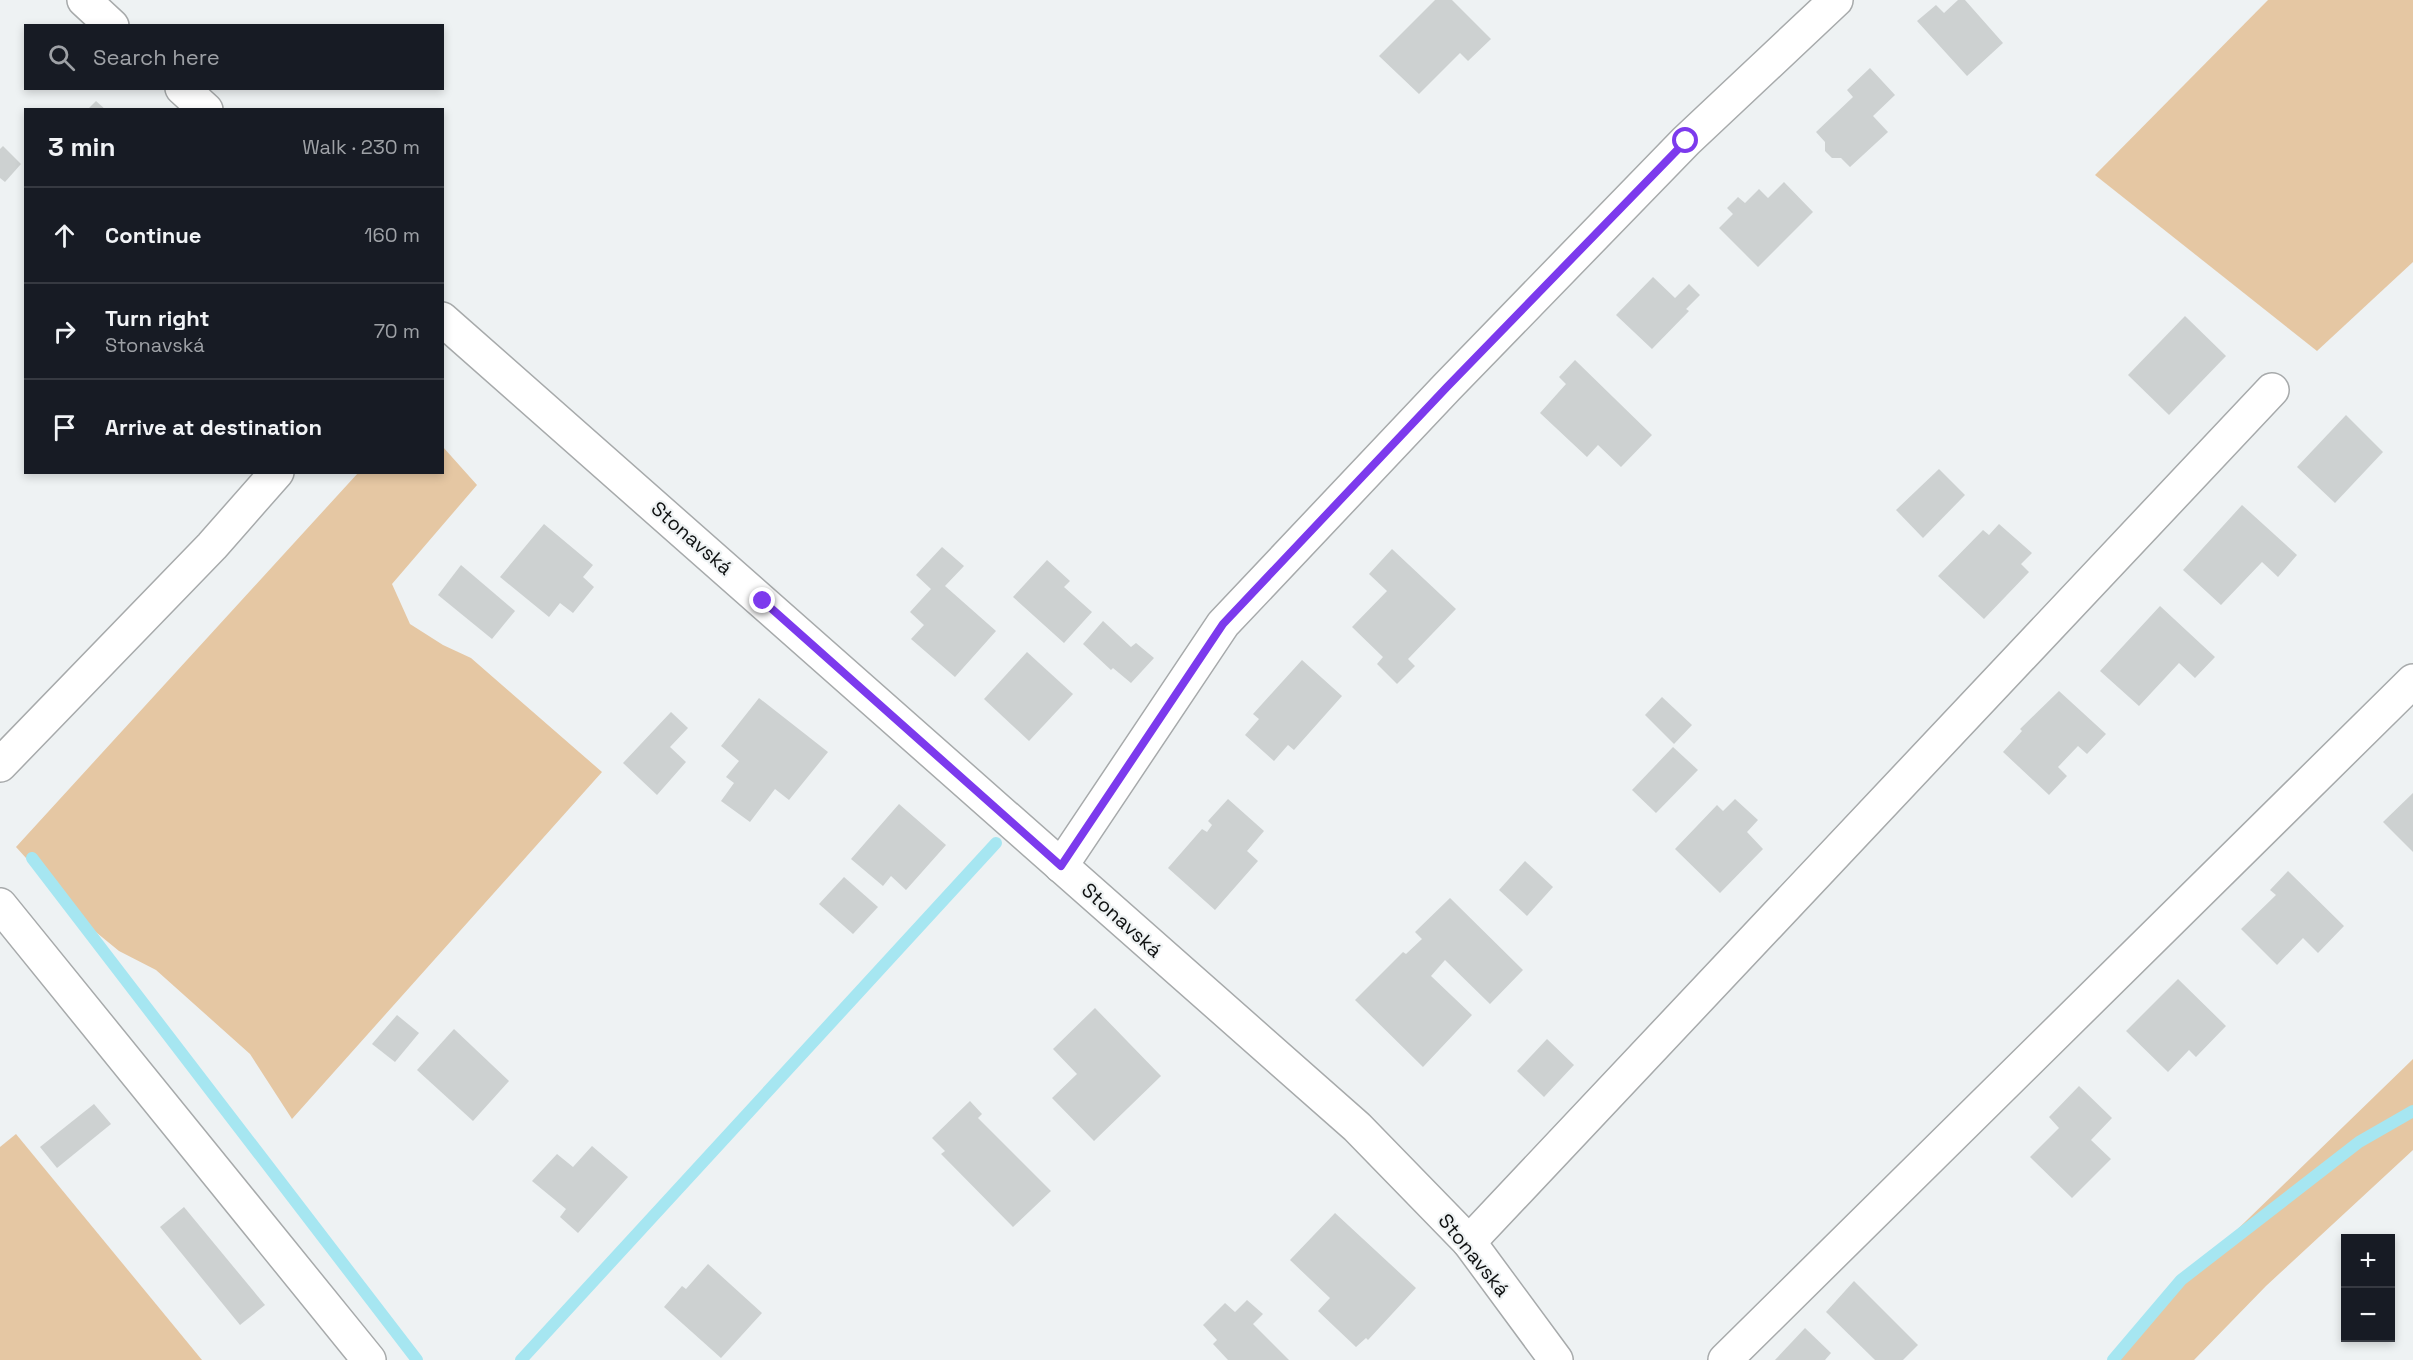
<!DOCTYPE html>
<meta charset="utf-8">
<style>
body{margin:0;font-family:"Space Grotesk",sans-serif;background:#242831;color:#f1f3f6}
.controls{position:absolute;right:18px;bottom:18px;display:grid;overflow:hidden;border-radius:0px;box-shadow:0 3px 9px #0003}
.controls button{width:54px;height:54px;display:grid;place-items:center;padding:0;border:0;border-bottom:2px solid #363941;background:#171b24;color:#f1f3f6;font:30px sans-serif}
.stop{position:absolute;width:18px;height:18px;margin:-14px;border:4px solid #7c3aed;border-radius:50%;background:#fff}
.stop.end{background:#7c3aed;border-color:#fff;box-shadow:0 2px 6px #0008}
.list{margin:0;padding:0;list-style:none}
h2{display:flex;justify-content:space-between;align-items:center;height:78px;margin:0;padding:0 24px;font-size:26px}
h2 small{font-size:20px;font-weight:400;color:#9ea1a6}
.list li{display:grid;grid-template-columns:39px 1fr auto;gap:18px;align-items:center;box-sizing:border-box;height:96px;padding:0 24px;border-top:2px solid #363941}
.list b{display:block;font-size:22px;white-space:nowrap}
.list p{margin:0;font-size:20px;white-space:nowrap;color:#9ea1a6}
.list em{font-size:20px;font-style:normal;color:#9ea1a6}
.icon{flex:none;width:33px;height:33px;fill:none;stroke:currentColor;stroke-width:2;stroke-linecap:round;stroke-linejoin:round}
.map{position:relative;flex:none;width:2413px;height:1360px;overflow:hidden}
.search{position:absolute;background:#171b24;box-shadow:0 3px 9px #0003;left:24px;top:24px;width:420px;height:66px;display:flex;align-items:center;gap:15px;box-sizing:border-box;padding:0 21px;border-radius:0px;color:#9ea1a6;font-size:22px}
.panel{position:absolute;background:#171b24;box-shadow:0 3px 9px #0003;left:24px;top:108px;width:420px;height:366px;border-radius:0px}
.map>svg:first-child{display:block}
</style>
<div class="map">
<svg width="2413" height="1360" viewBox="0 0 2413 1360">
<rect width="100%" height="100%" fill="#eef2f3"/>
<g fill="#e5c7a3">
<polygon points="2268,0 2413,0 2413,262 2317,351 2095,175"/>
<polygon points="443,447 477,485 392,584 410,624 443,645 471,658 602,772 292,1119 250,1054 156,970 119,951 86,924 16,847 358,473 442,472"/>
<polygon points="2413,1059 2413,1150 2266,1286 2194,1360 2118,1360 2179,1286"/>
<polygon points="16,1134 202,1360 0,1360 0,1147"/>
</g>
<g fill="none" stroke-linecap="round" stroke-linejoin="round">
<g stroke="#a6e6f1" stroke-width="12">
<polyline points="32,858 417,1360"/>
<polyline points="521,1360 996,843"/>
<polyline points="2113,1360 2181,1280 2359,1142 2413,1111"/>
</g>
</g>
<g fill="#cdd1d1">
<polygon points="1435,0 1452,0 1491,39 1468,61 1460,53 1419,94 1379,56"/>
<polygon points="1958,0 1965,0 2003,43 1967,76 1917,21 1936,5 1944,13"/>
<polygon points="1870,68 1895,95 1873,116 1888,132 1850,167 1841,158 1832,158 1825,151 1825,142 1816,132 1853,97 1847,90"/>
<polygon points="96,101 106,110 90,110 89,108"/>
<polygon points="3,146 21,164 5,182 0,178 0,149"/>
<polygon points="1784,182 1813,212 1758,267 1719,228 1733,214 1727,208 1738,197 1745,203 1759,189 1768,198"/>
<polygon points="1653,277 1675,298 1689,284 1700,295 1686,309 1689,311 1652,349 1616,315"/>
<polygon points="2185,316 2226,356 2169,415 2128,375"/>
<polygon points="1575,360 1652,435 1621,467 1598,445 1587,457 1540,413 1566,384 1559,377"/>
<polygon points="2346,415 2383,452 2335,503 2297,467"/>
<polygon points="1939,469 1965,495 1923,538 1896,510"/>
<polygon points="2242,505 2297,555 2278,577 2262,562 2221,605 2183,570"/>
<polygon points="544,524 593,565 583,577 594,587 573,613 560,603 549,617 500,577"/>
<polygon points="1999,524 2032,553 2021,564 2029,572 1984,619 1938,576 1983,530 1989,535"/>
<polygon points="942,547 964,566 945,586 996,631 955,677 911,639 924,625 910,612 931,589 916,575"/>
<polygon points="1392,549 1456,609 1408,659 1415,666 1397,684 1377,664 1383,657 1352,627 1387,591 1369,574"/>
<polygon points="1047,560 1070,581 1064,587 1092,612 1064,643 1013,597"/>
<polygon points="461,565 515,611 492,639 438,595"/>
<polygon points="2160,606 2215,657 2195,678 2179,663 2139,706 2100,671"/>
<polygon points="1103,621 1131,647 1136,643 1154,658 1131,683 1113,668 1111,670 1083,644"/>
<polygon points="1027,652 1073,694 1029,741 984,699"/>
<polygon points="1302,660 1342,696 1294,750 1288,745 1274,761 1245,735 1259,719 1253,714"/>
<polygon points="2059,691 2106,734 2087,754 2078,746 2058,767 2067,776 2049,795 2003,752 2022,731 2020,729"/>
<polygon points="1662,697 1692,725 1674,744 1645,715"/>
<polygon points="759,698 828,752 789,800 775,789 750,822 721,801 734,783 726,777 739,761 721,746"/>
<polygon points="671,712 688,728 670,747 686,762 657,795 623,763"/>
<polygon points="1673,747 1698,770 1656,813 1632,790"/>
<polygon points="2413,793 2413,852 2383,822"/>
<polygon points="1228,799 1264,831 1247,851 1258,861 1215,910 1168,868 1202,829 1207,832 1212,825 1208,821"/>
<polygon points="1735,799 1758,820 1747,832 1763,849 1720,893 1675,849 1717,805 1723,811"/>
<polygon points="899,804 946,845 906,890 891,876 883,886 851,859"/>
<polygon points="1525,861 1553,887 1527,916 1499,890"/>
<polygon points="2288,871 2344,926 2318,953 2303,938 2277,965 2241,929 2276,895 2270,890"/>
<polygon points="844,877 878,907 853,934 819,904"/>
<polygon points="1450,898 1523,970 1490,1004 1445,960 1431,976 1472,1015 1423,1067 1355,1000 1403,952 1406,954 1422,939 1415,932"/>
<polygon points="2178,979 2226,1026 2196,1057 2189,1050 2168,1072 2126,1031"/>
<polygon points="1095,1008 1161,1076 1094,1141 1052,1098 1077,1074 1053,1049"/>
<polygon points="397,1015 419,1033 395,1062 372,1044"/>
<polygon points="454,1029 509,1081 473,1121 417,1070"/>
<polygon points="1547,1039 1574,1065 1544,1097 1517,1071"/>
<polygon points="2079,1086 2112,1118 2091,1140 2111,1159 2072,1198 2030,1157 2059,1128 2049,1117"/>
<polygon points="970,1101 982,1114 978,1118 1051,1191 1013,1227 941,1154 945,1151 932,1138"/>
<polygon points="94,1104 111,1124 57,1168 40,1147"/>
<polygon points="592,1146 628,1177 578,1233 560,1217 566,1209 532,1181 557,1154 573,1167"/>
<polygon points="184,1207 265,1305 240,1325 160,1227"/>
<polygon points="1335,1213 1416,1288 1368,1340 1366,1338 1356,1347 1318,1311 1330,1298 1290,1260"/>
<polygon points="708,1264 762,1313 721,1358 664,1307 682,1286 686,1289"/>
<polygon points="1854,1281 1918,1345 1903,1360 1875,1360 1826,1312"/>
<polygon points="1247,1300 1263,1314 1253,1324 1289,1360 1228,1360 1213,1344 1217,1340 1203,1325 1225,1303 1235,1312"/>
<polygon points="1805,1328 1831,1353 1825,1360 1775,1360"/>
</g>
<g fill="none" stroke-linecap="round" stroke-linejoin="round">
<defs>
<g id="minor">
<polyline points="84,0 112,26"/>
<polyline points="182,88 206,110"/>
<polyline points="442,319 1357,1127 1469,1242 1556,1360"/>
<polyline points="0,765 212,546 277,472"/>
<polyline points="1061,866 1223,624 1447,387 1686,141 1836,0"/>
<polyline points="0,905 369,1360"/>
<polyline points="1469,1242 2272,390"/>
<polyline points="1725,1360 2413,681"/>
</g>
</defs>
<use href="#minor" stroke="#a7aaab" stroke-width="36"/>
<use href="#minor" stroke="#fff" stroke-width="33"/>
</g>
<g fill="none" stroke-linecap="round" stroke-linejoin="round">
<polyline stroke="#7c3aed" stroke-width="8" points="763,601 1061,866 1223,624 1447,387 1686,141"/>
</g>
<g text-anchor="middle" stroke-width="4.5" stroke-linejoin="round" paint-order="stroke">
<g font-size="20" fill="#0f1111" stroke="#eef2f3">
<text transform="translate(692 538) rotate(41)" y="7">Stonavská</text>
<text transform="translate(1122 920) rotate(42)" y="7">Stonavská</text>
<text transform="translate(1474 1255) rotate(51)" y="7">Stonavská</text>
</g>
</g>
</svg>
<div class="controls">
<button>+</button>
<button>−</button>
</div>
<div class="stop" style="left:1686px;top:141px"></div>
<div class="stop end" style="left:763px;top:601px"></div>
<div class="search"><svg class="icon" aria-label="search" viewBox="0 0 24 24"><circle cx="10" cy="10" r="6"/><path d="M15 15l6 6"/></svg>Search here</div>
<section class="panel">
<h2>3 min<small>Walk · 230 m</small></h2>
<ul class="list">
<li><svg class="icon" aria-label="ahead" viewBox="0 0 24 24"><path d="M12 20V5M6 11l6-6 6 6"/></svg><div><b>Continue</b></div><em>160 m</em></li>
<li><svg class="icon" aria-label="right" viewBox="0 0 24 24"><path d="M7 20v-9h11M14 6l5 5-5 5"/></svg><div><b>Turn right</b><p>Stonavská</p></div><em>70 m</em></li>
<li><svg class="icon" aria-label="arrive" viewBox="0 0 24 24"><path d="M6 21V4h12l-3 4 3 4H6"/></svg><div><b>Arrive at destination</b></div></li>
</ul>
</section>
</div>
